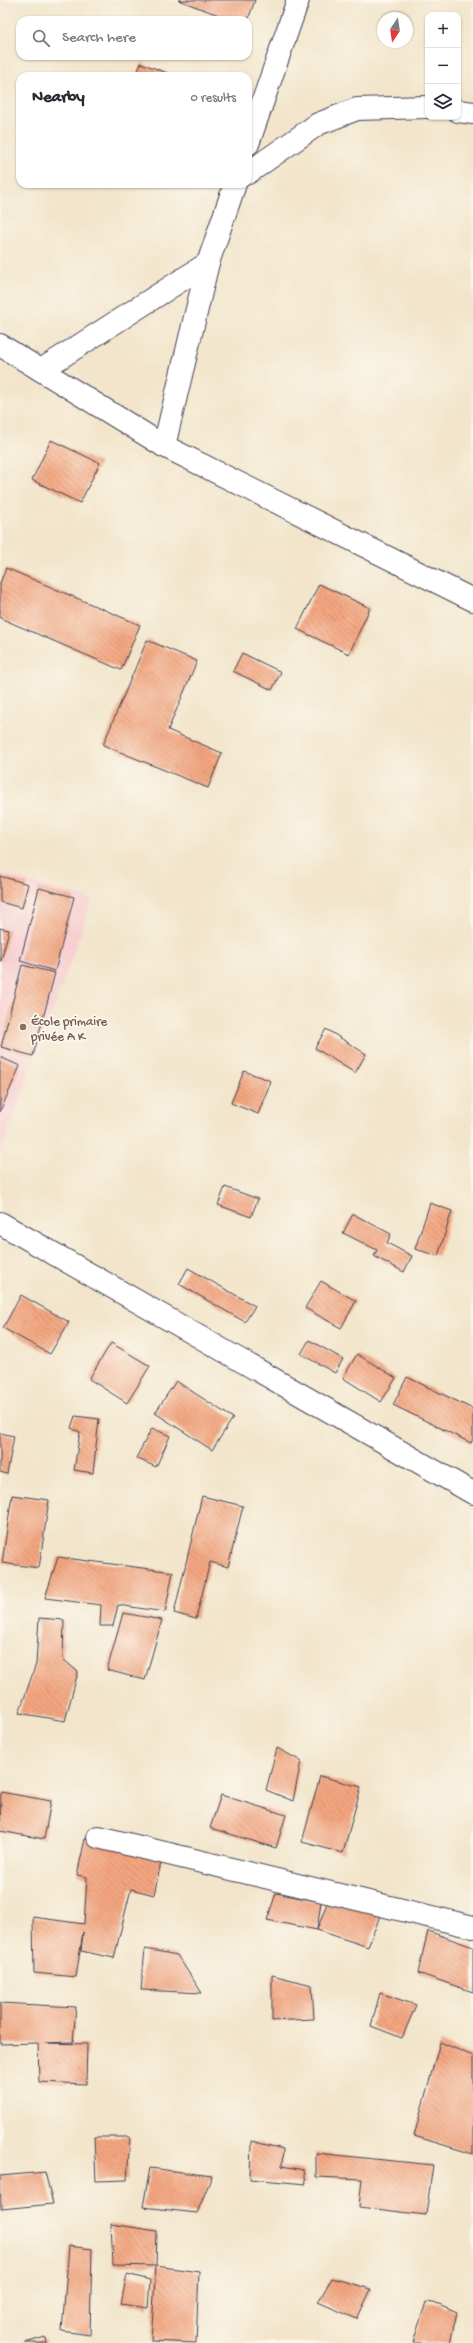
<!DOCTYPE html>
<meta charset="utf-8">
<style>
body{margin:0;font-family:"Gochi Hand",sans-serif;background:#f7f7f7;color:#2b2b33}
.controls{position:absolute;right:12px;top:12px;display:grid;overflow:hidden;border-radius:8px;box-shadow:0 1px 3px #0004}
.controls button{width:36px;height:36px;display:grid;place-items:center;padding:0;border:0;border-bottom:1px solid #e1e1e2;background:#fff;color:#2b2b33;font:20px sans-serif}
.compass{position:absolute;left:377px;top:12px;width:36px;height:36px;border-radius:50%;background:#fff;box-shadow:0 1px 3px #0004;rotate:193deg}
.list{margin:0;padding:0;list-style:none}
h2{display:flex;justify-content:space-between;align-items:center;height:52px;margin:0;padding:0 16px;font-size:17px}
h2 small{font-size:13px;font-weight:400;color:#7c7c81}
.icon{flex:none;width:22px;height:22px;fill:none;stroke:currentColor;stroke-width:2;stroke-linecap:round;stroke-linejoin:round}
.map{position:relative;flex:none;width:473px;height:2343px;overflow:hidden}
.search{position:absolute;background:#fff;box-shadow:0 1px 3px #0004;left:16px;top:16px;width:236px;height:44px;display:flex;align-items:center;gap:10px;box-sizing:border-box;padding:0 14px;border-radius:12px;color:#7c7c81;font-size:15px}
.panel{position:absolute;background:#fff;box-shadow:0 1px 3px #0004;left:16px;top:72px;width:236px;height:116px;border-radius:12px}
.map>svg:first-child{display:block}
</style>
<div class="map">
<svg width="473" height="2343" viewBox="0 0 473 2343">
<defs>
<pattern id="building-back-hatch" width="6" height="6" patternUnits="userSpaceOnUse"><rect width="6" height="6" fill="#f4a680"/><path d="M-1 5l2 2M0 0l6 6M5-1l2 2" fill="none" stroke="#c5876a"/></pattern>
</defs>
<rect width="100%" height="100%" fill="#fbf7ec"/>
<filter id="ink" filterUnits="userSpaceOnUse"><feTurbulence type="fractalNoise" baseFrequency=".025" numOctaves="2"/><feDisplacementMap in="SourceGraphic" scale="8" xChannelSelector="R" yChannelSelector="G"/><feConvolveMatrix kernelMatrix="1 2 1 2 8 2 1 2 1" color-interpolation-filters="sRGB"/></filter>
<filter id="wash" filterUnits="userSpaceOnUse"><feTurbulence type="fractalNoise" baseFrequency=".012" numOctaves="4" result="noise"/><feDisplacementMap in="SourceGraphic" scale="16" xChannelSelector="R" yChannelSelector="G"/><feGaussianBlur stdDeviation="0.9" result="paint"/><feColorMatrix in="noise" values="0 0 0 0 0 0 0 0 0 0 0 0 0 0 0 0 0 1.4 0 .05"/><feComposite in="paint" operator="in"/></filter>
<g filter="url(#wash)">
<rect width="100%" height="100%" fill="#f2e5cb"/>
<polygon fill="#f7cfd1" points="0,873 93,899 0,1155"/>
<g id="blocks">
<g fill="url(#building-back-hatch)">
<polygon points="178,0 255,0 248,20 232,20"/>
<polygon points="141,63 175,76 136,76"/>
<polygon points="51,440 100,463 80,503 32,480"/>
<polygon points="6,568 140,625 121,670 0,618 0,583"/>
<polygon points="319,584 370,608 349,654 297,629"/>
<polygon points="147,640 197,661 168,730 222,753 208,788 103,745"/>
<polygon points="242,653 281,672 272,690 233,671"/>
<polygon points="0,876 28,884 22,908 0,902"/>
<polygon points="39,888 74,897 55,971 20,961"/>
<polygon points="0,928 9,930 1,961 0,961"/>
<polygon points="22,965 55,973 33,1056 1,1047"/>
<polygon points="326,1029 366,1054 355,1073 315,1048"/>
<polygon points="0,1057 20,1066 0,1112"/>
<polygon points="244,1071 271,1081 258,1114 231,1103"/>
<polygon points="225,1187 258,1199 251,1217 218,1205"/>
<polygon points="430,1203 452,1211 438,1256 415,1249"/>
<polygon points="353,1214 391,1234 387,1243 412,1256 404,1272 374,1256 377,1250 343,1233"/>
<polygon points="188,1268 255,1306 245,1322 179,1284"/>
<polygon points="321,1281 356,1301 341,1328 305,1308"/>
<polygon points="21,1295 69,1322 50,1354 3,1328"/>
<polygon points="309,1340 343,1359 335,1373 301,1354"/>
<polygon points="111,1343 150,1366 127,1403 89,1379"/>
<polygon points="357,1354 396,1378 381,1402 343,1378"/>
<polygon points="407,1377 473,1409 473,1439 471,1443 393,1405"/>
<polygon points="176,1381 233,1418 212,1450 155,1413"/>
<polygon points="75,1416 99,1419 93,1473 74,1470 80,1432 71,1428"/>
<polygon points="152,1428 170,1436 156,1467 136,1458"/>
<polygon points="0,1433 14,1436 7,1474 0,1472"/>
<polygon points="12,1495 49,1500 39,1568 2,1563"/>
<polygon points="202,1496 243,1506 228,1567 210,1562 196,1619 174,1613"/>
<polygon points="58,1557 173,1572 165,1612 118,1605 113,1626 100,1626 101,1605 45,1598"/>
<polygon points="123,1613 162,1620 145,1680 107,1670"/>
<polygon points="39,1618 64,1620 63,1659 78,1672 65,1721 19,1713 36,1664"/>
<polygon points="277,1748 301,1761 293,1801 266,1790"/>
<polygon points="320,1776 361,1787 343,1853 302,1842"/>
<polygon points="1,1792 51,1801 44,1839 0,1831"/>
<polygon points="221,1795 286,1815 276,1848 210,1828"/>
<polygon points="85,1839 163,1853 154,1895 131,1889 114,1958 81,1951 83,1932 76,1977 34,1973 33,1917 84,1924 87,1877 77,1875"/>
<polygon points="276,1893 321,1902 317,1930 267,1920"/>
<polygon points="330,1895 383,1908 368,1947 317,1930"/>
<polygon points="428,1931 473,1947 473,1992 418,1973"/>
<polygon points="145,1949 177,1955 202,1993 141,1990"/>
<polygon points="272,1975 312,1985 314,2019 272,2021"/>
<polygon points="380,1993 416,2005 402,2038 371,2026"/>
<polygon points="0,2003 76,2007 73,2042 45,2043 87,2044 86,2084 39,2082 38,2043 0,2044"/>
<polygon points="440,2042 473,2056 473,2154 414,2136"/>
<polygon points="94,2137 130,2137 127,2180 96,2181"/>
<polygon points="251,2141 283,2149 282,2166 304,2170 306,2184 250,2179"/>
<polygon points="316,2153 433,2165 426,2215 359,2207 362,2179 316,2177"/>
<polygon points="150,2168 212,2176 197,2213 143,2207"/>
<polygon points="45,2172 53,2204 1,2209 0,2176"/>
<polygon points="111,2224 157,2231 156,2266 113,2265"/>
<polygon points="69,2246 92,2249 90,2335 62,2331"/>
<polygon points="156,2266 199,2272 196,2343 151,2341"/>
<polygon points="127,2274 150,2280 148,2308 121,2304"/>
<polygon points="332,2278 371,2289 357,2319 318,2302"/>
<polygon points="426,2302 439,2304 457,2312 450,2343 413,2343"/>
<polygon points="45,2337 46,2343 25,2343"/>
</g>
</g>
</g>
<g filter="url(#ink)">
<use href="#blocks" fill-opacity="0" stroke="#413f51" stroke-width="1"/>
<g fill="none" stroke-linecap="round" stroke-linejoin="round">
<defs>
<g id="street">
<polyline points="458,111 473,113"/>
<polyline points="248,144 298,0"/>
<polyline points="248,173 318,124 357,109 428,107"/>
<polyline points="0,345 164,446 473,600"/>
<polyline points="41,370 208,263"/>
<polyline points="164,446 208,263 235,184"/>
<polyline points="0,1223 473,1493"/>
<polyline points="98,1837 473,1927"/>
</g>
</defs>
<use href="#street" stroke="#413f51" stroke-width="24"/>
<use href="#street" stroke="#fff" stroke-width="22"/>
</g>
</g>
<circle fill="#8d6e63" stroke="#fbf7ec" stroke-width="1.5" cx="23" cy="1027" r="4"/>
<g text-anchor="middle" stroke-width="3.5" stroke-linejoin="round" paint-order="stroke">
<g font-size="13" fill="#785e54" stroke="#fbf7ec" text-anchor="start">
<text x="31" y="1025">École primaire<tspan x="31" dy="15">privée A K</tspan></text>
</g>
</g>
</svg>
<div class="controls">
<button>+</button>
<button>−</button>
<button><svg class="icon" aria-label="layers" viewBox="0 0 24 24"><path d="M12 4l9 5-9 5-9-5zM3 14l9 5 9-5"/></svg></button>
</div>
<svg class="compass" viewBox="-18 -18 36 36"><path d="M0-13l5 13h-10z" fill="#e53935"/><path d="M0 13l5-13h-10z" fill="#7c7c81"/></svg>
<div class="search"><svg class="icon" aria-label="search" viewBox="0 0 24 24"><circle cx="10" cy="10" r="6"/><path d="M15 15l6 6"/></svg>Search here</div>
<section class="panel">
<h2>Nearby<small>0 results</small></h2>
<ul class="list">
</ul>
</section>
</div>
